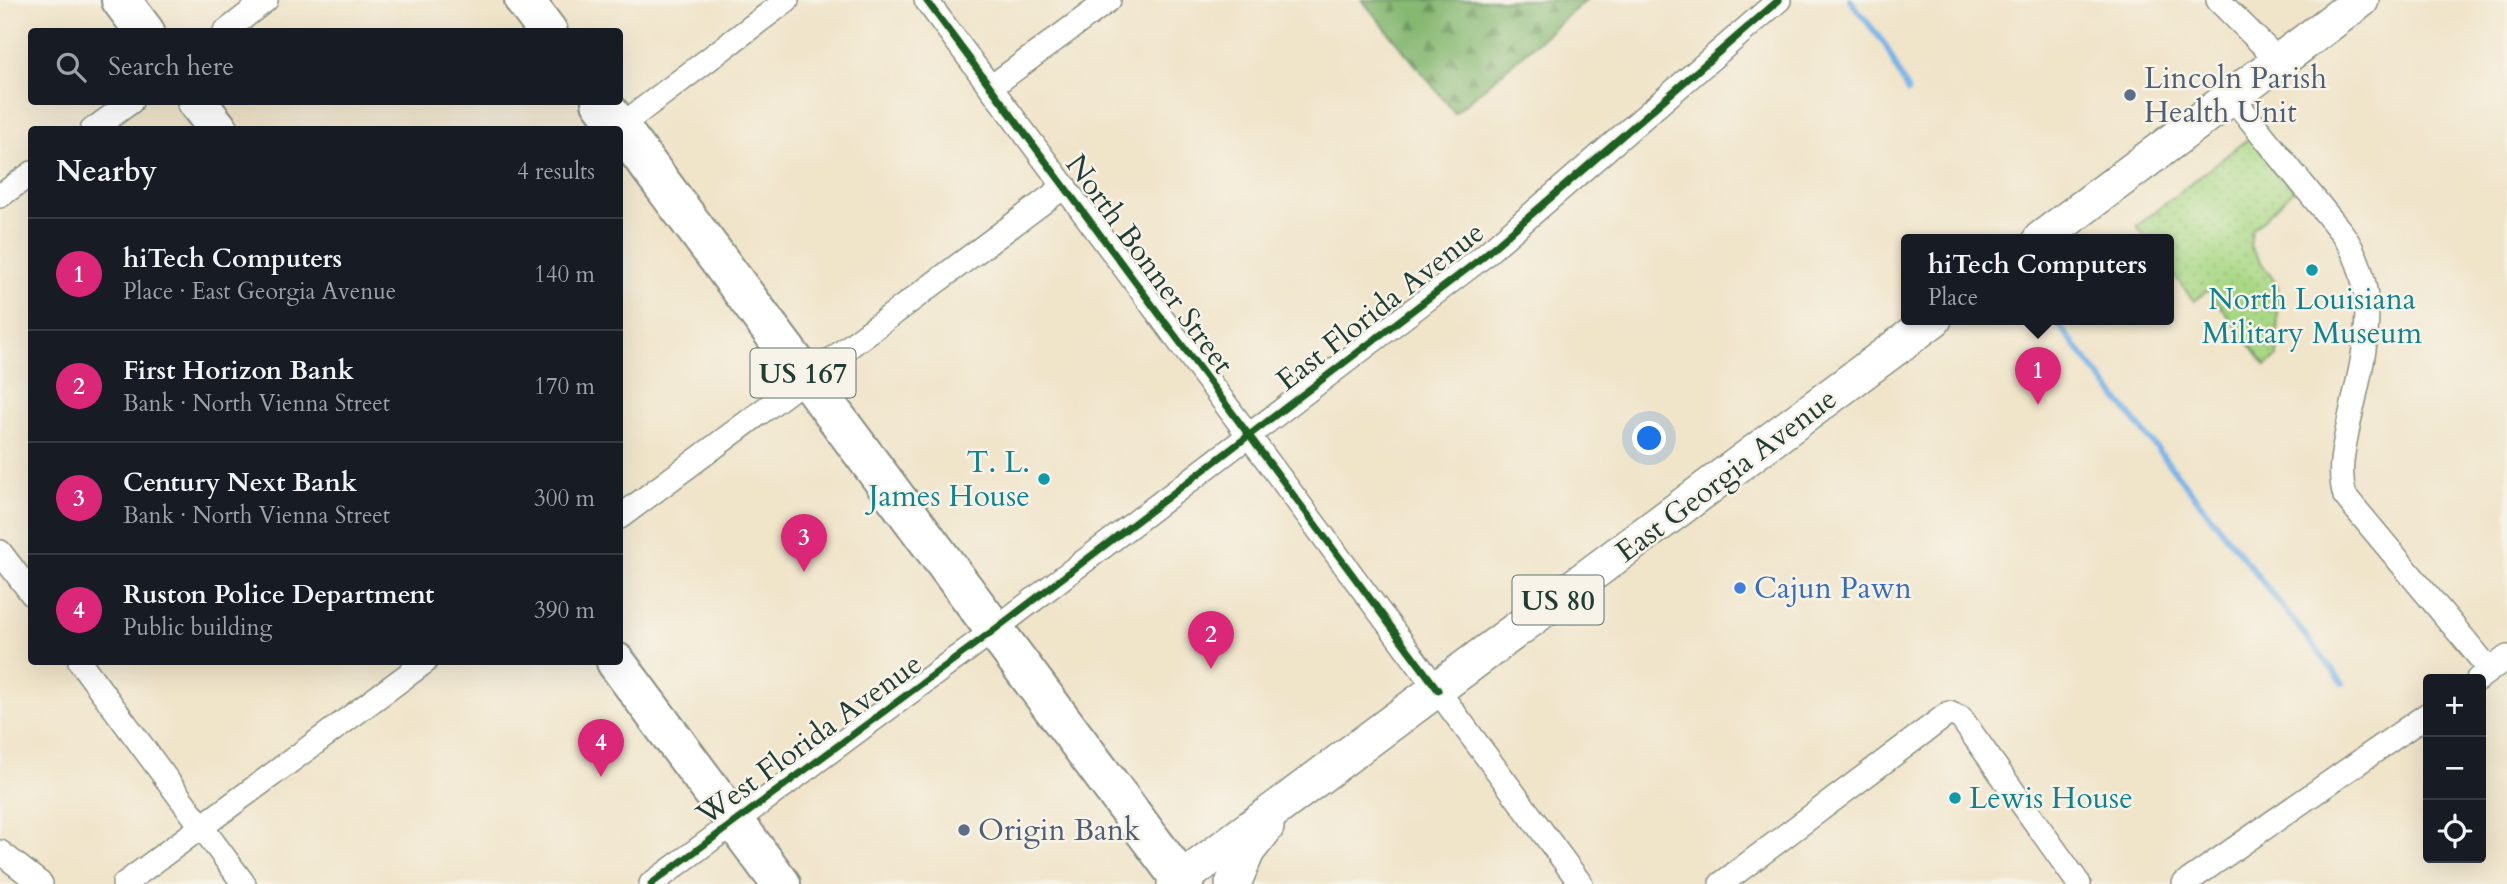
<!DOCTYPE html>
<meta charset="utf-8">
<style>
body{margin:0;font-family:Cardo,serif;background:#242831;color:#f1f3f6}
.controls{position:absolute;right:21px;bottom:21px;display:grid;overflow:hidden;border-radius:7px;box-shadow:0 7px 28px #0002}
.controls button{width:63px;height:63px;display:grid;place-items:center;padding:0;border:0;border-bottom:2px solid #363941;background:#171b24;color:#f1f3f6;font:35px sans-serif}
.you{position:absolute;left:1650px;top:439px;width:24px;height:24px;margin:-18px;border:5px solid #fff;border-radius:50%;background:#1a73e8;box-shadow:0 0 0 10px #1a73e833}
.badge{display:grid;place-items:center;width:46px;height:46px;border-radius:50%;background:#db2777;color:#fff;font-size:23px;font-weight:700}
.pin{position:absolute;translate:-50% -58px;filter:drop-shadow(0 2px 4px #0008)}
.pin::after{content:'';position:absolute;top:37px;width:24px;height:21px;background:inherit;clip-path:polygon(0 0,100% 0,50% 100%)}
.popup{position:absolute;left:1901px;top:234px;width:273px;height:91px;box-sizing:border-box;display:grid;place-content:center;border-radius:7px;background:#171b24;filter:drop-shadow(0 2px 5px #0005);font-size:23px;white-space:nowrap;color:#9ea1a6}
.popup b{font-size:26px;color:#f1f3f6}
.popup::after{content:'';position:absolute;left:50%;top:100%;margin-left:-14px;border:14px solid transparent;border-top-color:#171b24}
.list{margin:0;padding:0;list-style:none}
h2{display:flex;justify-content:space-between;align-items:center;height:91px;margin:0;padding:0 28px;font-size:30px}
h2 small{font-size:23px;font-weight:400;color:#9ea1a6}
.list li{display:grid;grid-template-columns:46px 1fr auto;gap:21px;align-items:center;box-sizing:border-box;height:112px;padding:0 28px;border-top:2px solid #363941}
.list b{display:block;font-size:26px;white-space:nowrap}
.list p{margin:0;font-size:23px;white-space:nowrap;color:#9ea1a6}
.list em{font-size:23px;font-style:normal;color:#9ea1a6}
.icon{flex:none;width:38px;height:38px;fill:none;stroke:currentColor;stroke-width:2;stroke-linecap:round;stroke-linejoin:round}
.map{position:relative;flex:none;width:2507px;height:884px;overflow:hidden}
.search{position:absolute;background:#171b24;box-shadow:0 7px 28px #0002;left:28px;top:28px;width:595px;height:77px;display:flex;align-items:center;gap:18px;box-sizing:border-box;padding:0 24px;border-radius:7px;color:#9ea1a6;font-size:26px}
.panel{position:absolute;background:#171b24;box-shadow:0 7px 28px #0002;left:28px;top:126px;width:595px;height:539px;border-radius:7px}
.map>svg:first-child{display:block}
</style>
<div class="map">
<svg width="2507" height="884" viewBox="0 0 2507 884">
<defs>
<pattern id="forest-firs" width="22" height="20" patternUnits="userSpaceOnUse" patternTransform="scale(1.75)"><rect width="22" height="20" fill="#86b872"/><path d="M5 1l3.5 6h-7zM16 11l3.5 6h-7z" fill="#6d975e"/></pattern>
<pattern id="park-dots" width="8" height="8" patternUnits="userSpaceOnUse" patternTransform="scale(1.75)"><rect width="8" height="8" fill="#a9d885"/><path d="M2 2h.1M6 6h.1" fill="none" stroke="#91ba73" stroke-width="1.8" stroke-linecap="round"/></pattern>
</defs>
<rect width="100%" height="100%" fill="#f7f3e8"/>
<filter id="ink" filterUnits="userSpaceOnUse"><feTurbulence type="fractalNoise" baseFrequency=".0143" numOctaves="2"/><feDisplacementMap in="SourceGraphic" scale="14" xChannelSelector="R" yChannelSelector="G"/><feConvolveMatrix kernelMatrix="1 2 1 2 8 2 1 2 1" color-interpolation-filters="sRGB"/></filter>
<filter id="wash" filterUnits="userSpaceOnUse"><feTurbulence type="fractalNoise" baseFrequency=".00686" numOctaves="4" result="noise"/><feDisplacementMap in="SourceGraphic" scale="28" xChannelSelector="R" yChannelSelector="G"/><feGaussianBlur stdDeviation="1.57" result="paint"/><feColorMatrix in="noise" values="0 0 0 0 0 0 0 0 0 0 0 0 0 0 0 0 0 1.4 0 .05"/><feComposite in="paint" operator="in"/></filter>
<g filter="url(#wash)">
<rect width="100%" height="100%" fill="#f0e4c9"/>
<polygon fill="url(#forest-firs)" stroke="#527a53" stroke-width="2" points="1362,0 1586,0 1455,113"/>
<polygon fill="url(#park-dots)" stroke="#648a5c" stroke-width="2" points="2250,137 2294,190 2252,230 2250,247 2278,286 2277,357 2266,366 2208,290 2194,301 2169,269 2169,239 2147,239 2137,226"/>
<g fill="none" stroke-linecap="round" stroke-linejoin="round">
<g stroke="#77b2e8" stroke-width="6">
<polyline points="1850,0 1886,46 1908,92"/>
<polyline points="2054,319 2343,683"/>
</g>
</g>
</g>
<g filter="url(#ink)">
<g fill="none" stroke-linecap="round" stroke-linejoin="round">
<defs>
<g id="street">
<polyline points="926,0 1581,884"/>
<polyline points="2218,0 2279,61"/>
<polyline points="225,32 266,0"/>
<polyline points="991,87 1109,0"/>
<path d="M2231,96L2342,233C2385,293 2362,361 2348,427C2343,451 2338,472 2345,496L2490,670"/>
<polyline points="92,130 131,102"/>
<polyline points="615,130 787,0"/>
<polyline points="0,196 32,173"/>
<polyline points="620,517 1065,186"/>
<polyline points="0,552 32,594"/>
<polyline points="80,662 244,884"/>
<polyline points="2478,679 2507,657"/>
<polyline points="0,852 41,884"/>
<polyline points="124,884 425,662"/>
<polyline points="651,884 994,630 1480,259 1779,0"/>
<polyline points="1721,884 1949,713 1961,718 2079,884"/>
<polyline points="2184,884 2428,714"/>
</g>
<g id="primary">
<polyline points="2041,239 2361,0"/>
<polyline points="1175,884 1934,319"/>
<polyline points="1233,884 1247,851 1266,827"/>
</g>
<g id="highway">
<polyline points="121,0 145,32"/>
<polyline points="524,0 548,32"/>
<polyline points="197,102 219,130"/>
<polyline points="601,102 1184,884"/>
<polyline points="616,662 781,884"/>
</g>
</defs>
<use href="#street" stroke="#88907e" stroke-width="26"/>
<use href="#primary" stroke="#88907e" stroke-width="38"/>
<use href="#highway" stroke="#88907e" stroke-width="42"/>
<use href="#street" stroke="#fff" stroke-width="23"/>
<use href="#primary" stroke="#fff" stroke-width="35"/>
<use href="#highway" stroke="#fff" stroke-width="38"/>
<defs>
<g id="cycleway">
<polyline points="926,0 1438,690"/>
<polyline points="651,884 994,630 1480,259 1779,0"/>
</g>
</defs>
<use href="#cycleway" stroke="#f7f3e8" stroke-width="11"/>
<use href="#cycleway" stroke="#1b5e20" stroke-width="7"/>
</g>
</g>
<g fill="#5c6f8a" stroke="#f7f3e8" stroke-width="2.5">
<circle cx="2130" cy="95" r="7"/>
<circle cx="964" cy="830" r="7"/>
</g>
<g fill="#0f9aa8" stroke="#f7f3e8" stroke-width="2.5">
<circle cx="2312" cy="270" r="7"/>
<circle cx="1044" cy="479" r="7"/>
<circle cx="1955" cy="798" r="7"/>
</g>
<circle fill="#3f7fe0" stroke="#f7f3e8" stroke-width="2.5" cx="1740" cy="588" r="7"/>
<g text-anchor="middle" stroke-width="5" stroke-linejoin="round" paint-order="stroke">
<g fill="#f7f3e8" stroke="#60746a" stroke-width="2">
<rect x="750.5" y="348.5" width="105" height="49" rx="5"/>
<rect x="1512.5" y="575.5" width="91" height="49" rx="5"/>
</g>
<g font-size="28" font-weight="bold" fill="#1f3d34">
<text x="803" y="383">US 167</text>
<text x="1558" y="610">US 80</text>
</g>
<g font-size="30" fill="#4e5e75" stroke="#f7f3e8" text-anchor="start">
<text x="2144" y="88">Lincoln Parish<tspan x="2144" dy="34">Health Unit</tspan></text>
<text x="978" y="840">Origin Bank</text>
</g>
<g font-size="30" fill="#1f3d34" stroke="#f7f3e8">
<text transform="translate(1150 264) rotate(54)" y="10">North Bonner Street</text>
<text transform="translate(1380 306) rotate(-38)" y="10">East Florida Avenue</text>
<text transform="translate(1726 475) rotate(-37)" y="10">East Georgia Avenue</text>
<text transform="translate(809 739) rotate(-36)" y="10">West Florida Avenue</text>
</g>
<g font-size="30" fill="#0d838f" stroke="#f7f3e8">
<text x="2312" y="309">North Louisiana<tspan x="2312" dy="34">Military Museum</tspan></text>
<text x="1030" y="472" text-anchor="end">T. L.<tspan x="1030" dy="34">James House</tspan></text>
<text x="1969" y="808" text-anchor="start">Lewis House</text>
</g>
<g font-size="30" fill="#366cbe" stroke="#f7f3e8" text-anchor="start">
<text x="1754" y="598">Cajun Pawn</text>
</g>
</g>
</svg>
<div class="controls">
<button>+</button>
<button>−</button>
<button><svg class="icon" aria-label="locate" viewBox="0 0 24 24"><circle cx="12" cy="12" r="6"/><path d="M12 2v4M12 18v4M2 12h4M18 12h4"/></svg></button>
</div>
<div class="you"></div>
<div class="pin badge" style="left:2038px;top:405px">1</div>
<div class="popup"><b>hiTech Computers</b>Place</div>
<div class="pin badge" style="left:1211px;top:669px">2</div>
<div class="pin badge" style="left:804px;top:572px">3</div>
<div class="pin badge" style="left:601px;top:777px">4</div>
<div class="search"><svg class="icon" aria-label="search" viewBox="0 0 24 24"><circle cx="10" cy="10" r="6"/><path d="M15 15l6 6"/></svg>Search here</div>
<section class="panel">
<h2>Nearby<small>4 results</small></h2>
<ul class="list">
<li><span class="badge">1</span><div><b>hiTech Computers</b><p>Place · East Georgia Avenue</p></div><em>140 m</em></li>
<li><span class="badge">2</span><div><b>First Horizon Bank</b><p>Bank · North Vienna Street</p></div><em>170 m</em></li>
<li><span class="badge">3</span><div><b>Century Next Bank</b><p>Bank · North Vienna Street</p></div><em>300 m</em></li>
<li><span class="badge">4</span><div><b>Ruston Police Department</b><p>Public building</p></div><em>390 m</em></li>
</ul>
</section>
</div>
